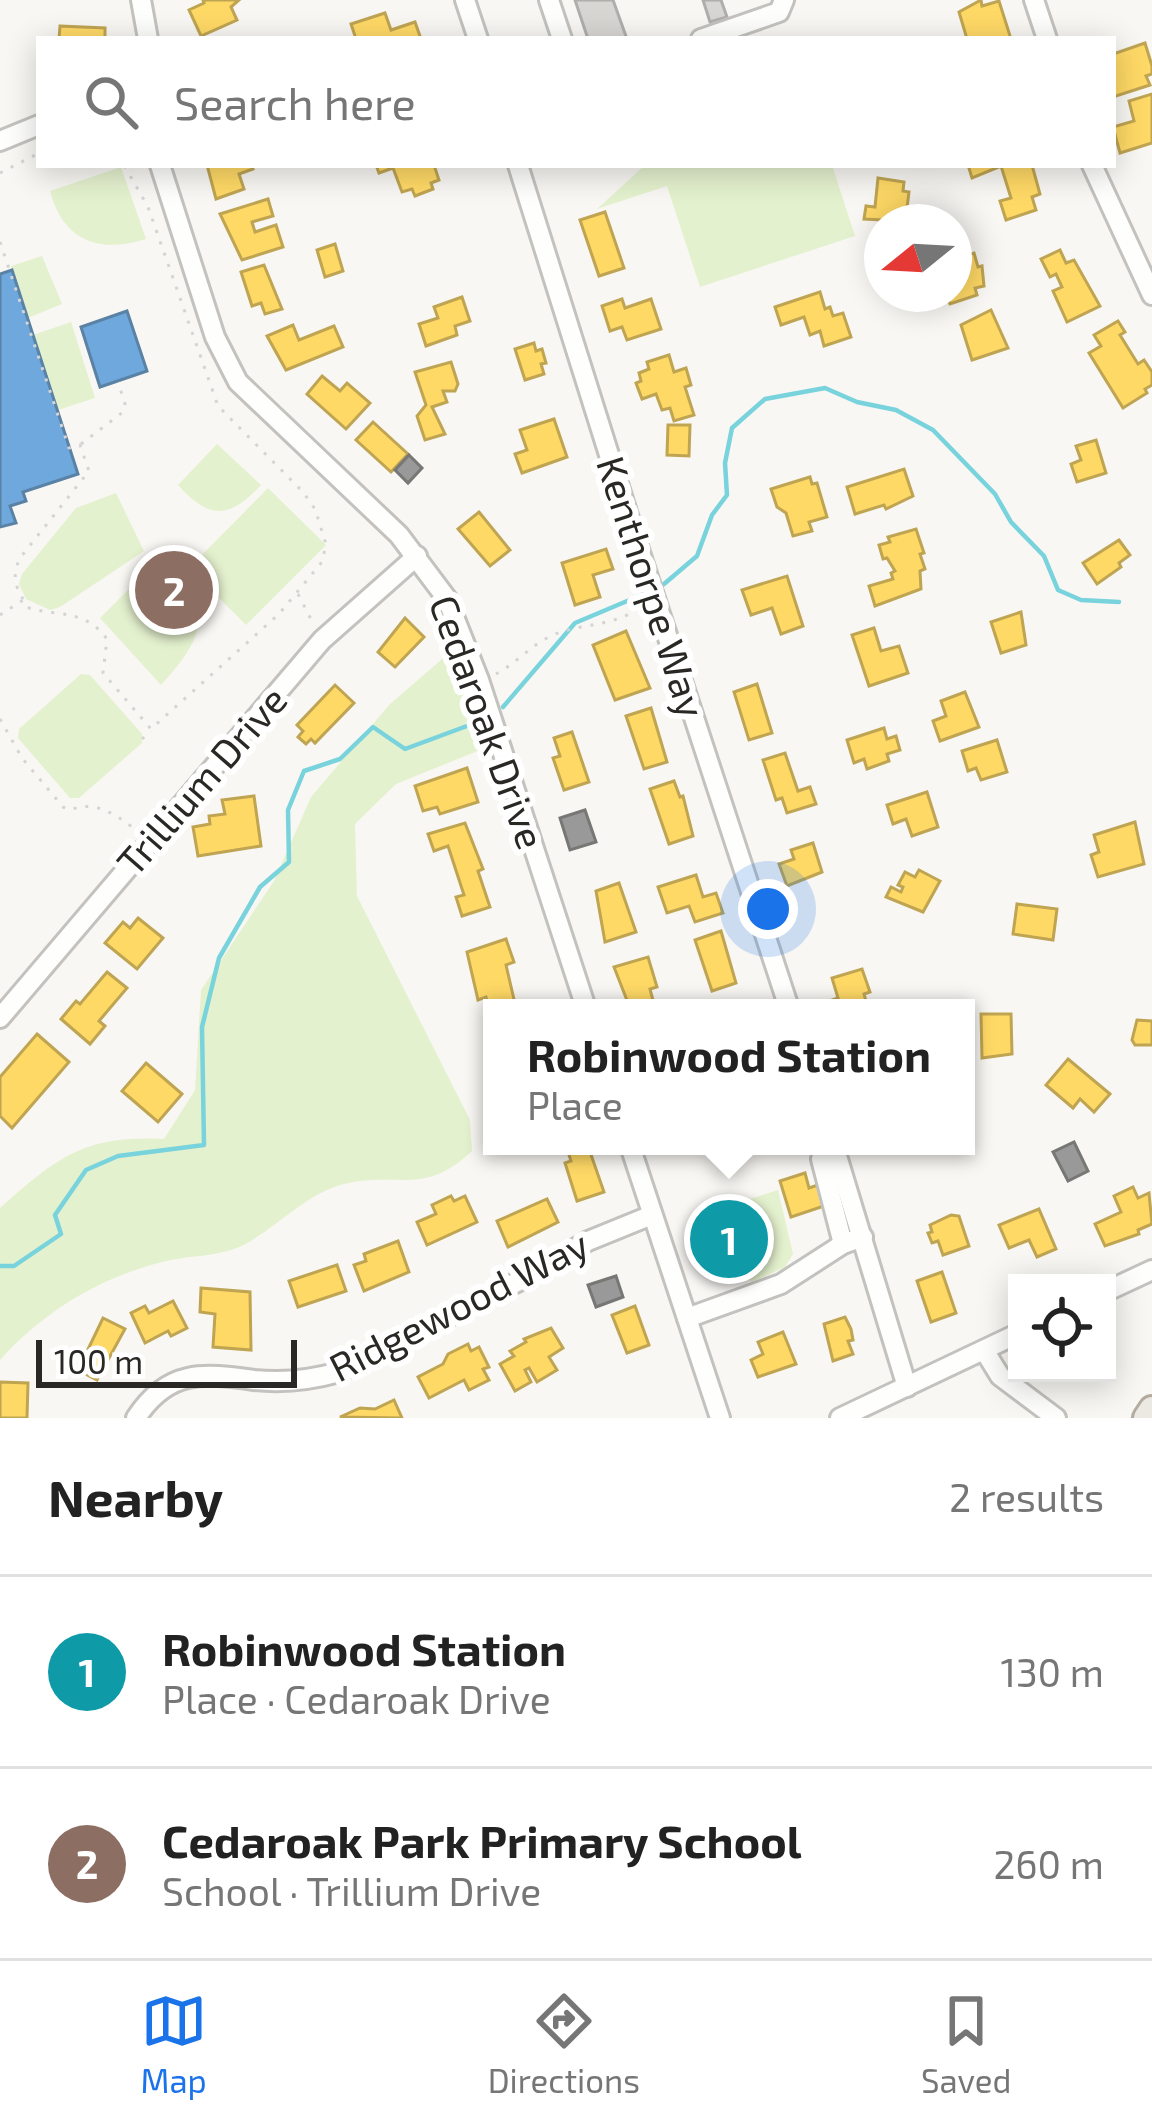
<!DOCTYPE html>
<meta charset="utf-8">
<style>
body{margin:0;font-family:"Exo 2",sans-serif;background:#f2f2f2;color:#222}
.controls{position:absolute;right:36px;bottom:36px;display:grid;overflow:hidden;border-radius:0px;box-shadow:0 6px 30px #0003}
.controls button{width:108px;height:108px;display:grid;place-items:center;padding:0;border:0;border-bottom:3px solid #e0e0e0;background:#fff;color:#222;font:60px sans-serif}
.compass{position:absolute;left:864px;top:204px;width:108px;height:108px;border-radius:50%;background:#fff;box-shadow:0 6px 30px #0003;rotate:252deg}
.scale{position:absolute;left:36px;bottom:30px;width:261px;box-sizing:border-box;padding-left:12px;border:6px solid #292825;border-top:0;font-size:33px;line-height:42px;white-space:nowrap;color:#292825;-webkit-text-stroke:9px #fff;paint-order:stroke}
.you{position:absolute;left:768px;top:909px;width:42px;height:42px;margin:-30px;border:9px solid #fff;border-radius:50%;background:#1a73e8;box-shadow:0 0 0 18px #1a73e833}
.badge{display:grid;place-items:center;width:78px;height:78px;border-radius:50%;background:#1a73e8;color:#fff;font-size:39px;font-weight:700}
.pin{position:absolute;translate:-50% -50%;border:6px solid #fff;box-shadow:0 3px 12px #0006}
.popup{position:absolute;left:483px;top:999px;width:492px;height:156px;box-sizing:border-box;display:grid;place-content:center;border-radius:0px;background:#fff;filter:drop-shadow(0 3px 9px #0005);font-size:39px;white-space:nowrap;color:#767676}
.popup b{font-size:45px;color:#222}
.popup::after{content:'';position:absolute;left:50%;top:100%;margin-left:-24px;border:24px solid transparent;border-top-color:#fff}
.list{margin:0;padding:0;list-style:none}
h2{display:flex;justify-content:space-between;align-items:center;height:156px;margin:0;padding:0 48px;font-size:51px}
h2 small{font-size:39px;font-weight:400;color:#767676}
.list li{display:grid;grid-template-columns:78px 1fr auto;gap:36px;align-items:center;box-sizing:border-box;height:192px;padding:0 48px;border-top:3px solid #e0e0e0}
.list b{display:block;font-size:45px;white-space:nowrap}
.list p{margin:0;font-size:39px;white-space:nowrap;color:#767676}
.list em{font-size:39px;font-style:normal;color:#767676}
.icon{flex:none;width:66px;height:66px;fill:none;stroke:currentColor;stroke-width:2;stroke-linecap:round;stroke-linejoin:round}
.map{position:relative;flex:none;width:1152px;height:1418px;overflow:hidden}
.search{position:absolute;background:#fff;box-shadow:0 6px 30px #0003;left:36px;right:36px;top:36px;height:132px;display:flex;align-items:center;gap:30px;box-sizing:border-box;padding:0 42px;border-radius:0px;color:#767676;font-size:45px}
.sheet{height:540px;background:#fff}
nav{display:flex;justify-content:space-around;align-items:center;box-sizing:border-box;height:168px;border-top:3px solid #e0e0e0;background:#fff;font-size:33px;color:#767676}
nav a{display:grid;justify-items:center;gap:6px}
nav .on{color:#1a73e8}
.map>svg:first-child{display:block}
</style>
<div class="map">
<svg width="1152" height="1418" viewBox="0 0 1152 1418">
<rect width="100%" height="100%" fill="#f9f7f3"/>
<g fill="#e4f1ce">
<polygon points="645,165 832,165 855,236 700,287 667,186 597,209"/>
<path d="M121,167L146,239C99,254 63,241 50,191Z"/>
<polygon points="42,256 62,304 28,318 11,266"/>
<polygon points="71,322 95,398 58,410 33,335"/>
<path d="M217,444L261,485C230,519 209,520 178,485Z"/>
<polygon points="268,488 326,545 246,625 189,568"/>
<polygon points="116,493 144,551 60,607 50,610 26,599 19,584 22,574 76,508"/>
<path d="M162,556C212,610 209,632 161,685L100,618Z"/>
<path d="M449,653L485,748L396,784L355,824L357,896L470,1120L472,1151C423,1197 399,1171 344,1184C303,1194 268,1237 234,1249C215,1256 191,1256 171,1260C104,1275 46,1309 0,1360V1208C57,1157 85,1135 164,1139L195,1090L201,990L274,881L311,797L389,705Z"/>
<polygon points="81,674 90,675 142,734 142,743 79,798 70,798 18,738 19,729"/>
<polygon points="778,1190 793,1254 785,1267 753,1282 746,1279 741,1264 760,1257 754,1237 748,1238 737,1203"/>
</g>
<g fill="#ffd966" stroke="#bfa452" stroke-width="3">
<polygon points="203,0 239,0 231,7 237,20 201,36 189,10 204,3"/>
<polygon points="981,0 982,6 999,1 1011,39 967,39 959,12"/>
<polygon points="385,13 391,30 415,22 421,39 356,39 351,24"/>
<polygon points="60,26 105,28 105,39 59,39"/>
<polygon points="1145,43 1152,66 1152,74 1146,76 1150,85 1113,97 1113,54"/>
<polygon points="1152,94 1152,143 1120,153 1113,127 1134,121 1129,101"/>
<polygon points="207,165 252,165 253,169 239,174 244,189 216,199"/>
<polygon points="376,165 434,165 439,180 431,183 433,189 415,196 412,189 402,192 393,168 379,173"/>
<polygon points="968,165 1032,165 1040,194 1032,197 1036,210 1006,220 1000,201 1011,198 1001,166 972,178"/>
<polygon points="878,178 904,182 903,191 909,192 907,208 923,210 921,222 864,219 866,206 875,207"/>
<polygon points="268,199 273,216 252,222 255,232 276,225 283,247 242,260 220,214"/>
<polygon points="605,212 624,268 599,276 580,220"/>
<polygon points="335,244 343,271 325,277 317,250"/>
<polygon points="1060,250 1066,263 1074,260 1100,306 1067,322 1053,291 1062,287 1056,274 1050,277 1041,259"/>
<polygon points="974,253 978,267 982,266 984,286 975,288 977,295 950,304 946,294 954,294 954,259"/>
<polygon points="264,265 282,309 265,314 261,303 252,306 241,272"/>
<polygon points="820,292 825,309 830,307 833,316 843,313 851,337 824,346 820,331 810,335 804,317 781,325 775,307"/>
<polygon points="462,297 470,321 455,326 457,335 426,346 419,324 438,318 434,307"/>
<polygon points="622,299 625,308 651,299 661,329 627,340 622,327 610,331 602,306"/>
<polygon points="991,310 1008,348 972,360 961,325"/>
<polygon points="1118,321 1125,332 1120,335 1138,364 1144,360 1152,372 1152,385 1145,389 1147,393 1123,408 1089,353 1101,346 1094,335"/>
<polygon points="293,325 299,340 334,326 343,347 286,370 267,336"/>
<polygon points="534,343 536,351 542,349 546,363 541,364 544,374 525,380 515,349"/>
<polygon points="669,355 674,372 686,368 691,385 685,387 694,415 674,421 670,408 662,410 656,394 642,399 636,383 641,381 639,373 649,369 647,362"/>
<polygon points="451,362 458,384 455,391 443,391 447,402 432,407 445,434 425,440 417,416 426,405 415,372"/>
<polygon points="322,376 340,391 347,383 370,403 346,429 307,394"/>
<polygon points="554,419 567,457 522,473 515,454 527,450 520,430"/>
<polygon points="373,422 408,454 391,472 356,440"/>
<polygon points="668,425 690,425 689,456 667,455"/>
<polygon points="1096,440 1106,473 1077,482 1071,464 1081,460 1076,446"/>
<polygon points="904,469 913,496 886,509 884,505 855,514 847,487"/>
<polygon points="810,477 812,484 817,483 827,517 809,522 812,531 793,536 786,513 777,507 771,489"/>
<polygon points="479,512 510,550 490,566 458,529"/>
<polygon points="916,529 924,553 920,554 925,569 920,571 921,589 875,606 869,586 893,579 891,573 895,571 887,558 883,559 879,545 890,542 888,537"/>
<polygon points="1119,540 1130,555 1119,563 1121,567 1097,584 1083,563"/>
<polygon points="606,549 613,569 593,575 600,597 575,605 562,563"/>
<polygon points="787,576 803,626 781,634 772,608 751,615 742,590"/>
<polygon points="1021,612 1026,645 1001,653 991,622"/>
<polygon points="405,618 424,637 395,667 378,652"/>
<polygon points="874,628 881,651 899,646 908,673 869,686 852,635"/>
<polygon points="626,631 650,688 615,700 593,645"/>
<polygon points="757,684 772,733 749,740 734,692"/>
<polygon points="335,685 354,703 315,743 311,739 306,744 298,737 303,731 297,725"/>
<polygon points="965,692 979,727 940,741 933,721 946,716 941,701"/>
<polygon points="651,708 667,762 644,769 626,716"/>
<polygon points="884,728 887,739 896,736 900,750 887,754 889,761 867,769 864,759 854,763 847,740"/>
<polygon points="572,732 589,782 564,790 553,758 560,756 554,738"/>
<polygon points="997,740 1007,772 981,780 976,768 968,771 962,751"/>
<polygon points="785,753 798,791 810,787 816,804 787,813 782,798 776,800 763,760"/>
<polygon points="467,768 478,802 440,814 437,807 423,811 415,786"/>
<polygon points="674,781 680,797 683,796 693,836 669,844 650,789"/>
<polygon points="927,792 938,827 912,836 906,819 893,824 887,805"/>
<polygon points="254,796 261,846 198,856 193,827 210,824 209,816 225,814 222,800"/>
<polygon points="1135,822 1144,864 1098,877 1091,855 1099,852 1094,835"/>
<polygon points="465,823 483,869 478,871 490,907 462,916 456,897 464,895 448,846 434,851 428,834"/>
<polygon points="813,843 822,872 787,886 779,864 794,859 791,850"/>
<polygon points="919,870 940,881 923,912 886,897 891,887 901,892 903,887 898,885 905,872 915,877"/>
<polygon points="696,875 703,897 716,893 723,913 695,922 689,906 667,913 658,887"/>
<polygon points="619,883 636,932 605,942 596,891"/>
<polygon points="1017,904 1057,909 1053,940 1013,934"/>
<polygon points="138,918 163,938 137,969 105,943 123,922 130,928"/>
<polygon points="721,931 736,983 712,991 695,940"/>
<polygon points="506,939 514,962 506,965 516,1008 492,1008 492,1017 486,997 478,1000 467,952"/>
<polygon points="648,957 657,987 650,989 655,1008 630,1008 614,967"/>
<polygon points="862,969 870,992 864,994 868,1008 831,1008 829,1001 838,998 832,978"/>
<polygon points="107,972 127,988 99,1021 105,1026 90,1044 61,1019 76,1001 80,1004"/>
<polygon points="981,1014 1011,1014 1012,1054 982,1058"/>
<polygon points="1137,1020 1152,1021 1152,1045 1135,1045 1132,1040"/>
<polygon points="37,1034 69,1062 12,1128 0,1116 0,1077"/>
<polygon points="1068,1059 1110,1094 1094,1112 1080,1099 1073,1108 1046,1085"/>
<polygon points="146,1063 182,1094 158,1122 122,1091"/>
<polygon points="575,1146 588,1146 604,1192 577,1201 565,1163 571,1161 567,1149"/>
<polygon points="805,1173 809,1188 818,1185 824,1206 791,1217 780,1181"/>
<polygon points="1133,1187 1138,1198 1149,1193 1152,1224 1138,1230 1139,1234 1105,1246 1095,1224 1121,1212 1114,1196"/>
<polygon points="451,1196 454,1201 465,1196 477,1222 427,1245 417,1222 436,1214 432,1205"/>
<polygon points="547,1199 558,1222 508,1247 497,1221"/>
<polygon points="1039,1209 1056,1249 1037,1257 1029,1240 1009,1248 999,1225"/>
<polygon points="738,1211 748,1240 753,1238 759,1256 727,1267 722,1254 717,1255 706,1222"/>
<polygon points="951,1215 959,1216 969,1246 943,1255 938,1241 932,1243 928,1233 932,1232 930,1225"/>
<polygon points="398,1241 409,1272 364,1291 354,1265 366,1261 364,1254"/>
<polygon points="337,1265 346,1291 298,1307 289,1281"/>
<polygon points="942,1272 956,1313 931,1322 917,1281"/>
<polygon points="201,1288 250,1292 251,1350 213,1347 215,1314 200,1312"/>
<polygon points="173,1301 187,1328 171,1336 168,1331 145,1343 131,1313 145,1306 149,1313"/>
<polygon points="635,1306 649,1345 627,1353 612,1315"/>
<polygon points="845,1317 851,1329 853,1340 848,1341 853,1354 833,1361 824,1324"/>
<polygon points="103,1318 125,1329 97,1380 78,1370"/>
<polygon points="551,1328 563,1348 549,1357 557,1370 537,1382 529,1368 525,1370 531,1382 515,1391 500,1364 514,1356 510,1351 526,1342 524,1339"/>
<polygon points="783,1332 796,1364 758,1377 751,1360 763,1354 758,1342"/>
<polygon points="468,1344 471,1351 479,1347 489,1367 483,1369 489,1380 469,1390 464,1380 429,1398 418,1377 443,1364 448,1354"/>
<polygon points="0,1382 28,1383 27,1418 0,1418"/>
<polygon points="394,1400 402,1418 340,1417 360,1408 375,1409"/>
</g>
<g fill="#6fa8dc" stroke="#5a82a5" stroke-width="3">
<polygon points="12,270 78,474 23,492 26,501 10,506 16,523 0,527 0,274"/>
<polygon points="127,311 147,371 100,387 81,327"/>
</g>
<g fill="#999" stroke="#777776" stroke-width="3">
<polygon points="409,455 422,468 408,483 395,470"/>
<polygon points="585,810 596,842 570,850 560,818"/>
<polygon points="1074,1142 1088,1171 1068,1181 1053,1152"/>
<polygon points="616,1276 623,1297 596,1307 588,1285"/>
</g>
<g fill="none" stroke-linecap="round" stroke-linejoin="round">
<g stroke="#79d3dc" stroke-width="4.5">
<polyline points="664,584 697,556 712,515 727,495 725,463 732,428 765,399 825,388 857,402 896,410 933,430 995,494 1011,522 1044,556 1058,590 1081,600 1119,602"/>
<polyline points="503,707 575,623 639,596"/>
<polyline points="0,1266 14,1266 61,1234 55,1215 86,1170 118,1156 204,1145 202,1027 219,958 260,887 289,862 288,810 304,771 340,759 373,727 405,749 475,723"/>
</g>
</g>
<g fill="#d7d6d3" stroke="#b0aeac" stroke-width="3">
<polygon points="575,0 613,0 627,39 588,39"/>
<polygon points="703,0 721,0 727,17 710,22"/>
</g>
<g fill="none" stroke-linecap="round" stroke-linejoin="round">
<defs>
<g id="minor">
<polyline points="141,0 148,39"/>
<polyline points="465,0 478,39"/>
<polyline points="549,0 562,39"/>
<polyline points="1034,0 1047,39"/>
<polyline points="701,39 779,12 784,0"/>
<polyline points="0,141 39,125"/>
<polyline points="160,165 215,337 238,382 399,535 447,599 479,680 586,1008"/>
<polyline points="518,165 632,528 789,1008"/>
<polyline points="1092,165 1152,295"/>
<polyline points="0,1018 322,640 417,556"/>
<polyline points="630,1146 720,1418"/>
<polyline points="831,1146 821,1159 843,1244"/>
<polyline points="834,1146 907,1387"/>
<polyline points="1107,1291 1152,1270"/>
<polyline points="687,1318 781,1284 843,1244 863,1237"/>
<polyline points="984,1350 1000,1376 1056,1418"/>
<path d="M136,1418C168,1369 203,1373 254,1380C283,1383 311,1380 339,1372L521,1280L588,1241L652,1215"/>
<polyline points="840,1418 1017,1334"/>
</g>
<polyline id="major" points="1146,1418 1152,1409"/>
</defs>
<use href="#minor" stroke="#c3c2be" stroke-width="24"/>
<use href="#major" stroke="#b4aba0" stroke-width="30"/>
<g stroke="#d4d4d4" stroke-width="3" stroke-dasharray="3 9" stroke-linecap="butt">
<polyline points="0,173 39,153"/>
<path d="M0,242L69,448L80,445L89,471L20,558C10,578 17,591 29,608C61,617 85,609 107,639L103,673L151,729L279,614L322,562L326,544L315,509L303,492L218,406L148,207L124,165"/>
<polyline points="81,444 123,412 125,404 118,382"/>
<polyline points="298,594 313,623"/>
<polyline points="0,615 23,600"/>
<path d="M496,674C517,663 532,644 553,635C581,623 611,627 638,609"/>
<path d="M0,719L22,758L63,807L70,810C95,800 113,813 135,829"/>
<polyline points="142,739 151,731"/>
</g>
<use href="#minor" stroke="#fefefd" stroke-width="18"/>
<use href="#major" stroke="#ece8e2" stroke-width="24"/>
</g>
<g text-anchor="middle" stroke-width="12" stroke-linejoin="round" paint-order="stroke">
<g font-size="39" fill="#292825" stroke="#fff">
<text transform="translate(651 587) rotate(72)" y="14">Kenthorpe Way</text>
<text transform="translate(487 722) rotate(70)" y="14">Cedaroak Drive</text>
<text transform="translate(202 781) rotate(-49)" y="14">Trillium Drive</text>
<text transform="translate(459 1306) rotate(-27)" y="14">Ridgewood Way</text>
</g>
</g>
</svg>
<div class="controls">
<button><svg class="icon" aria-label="locate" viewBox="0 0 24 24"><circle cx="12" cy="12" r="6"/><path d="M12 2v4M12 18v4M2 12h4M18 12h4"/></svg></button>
</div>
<svg class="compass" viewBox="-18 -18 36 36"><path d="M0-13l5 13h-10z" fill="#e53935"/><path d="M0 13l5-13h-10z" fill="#767676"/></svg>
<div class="scale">100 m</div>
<div class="you"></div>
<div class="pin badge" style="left:729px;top:1239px;background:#0f9aa8">1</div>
<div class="popup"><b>Robinwood Station</b>Place</div>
<div class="pin badge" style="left:174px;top:590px;background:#8d6e63">2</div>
<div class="search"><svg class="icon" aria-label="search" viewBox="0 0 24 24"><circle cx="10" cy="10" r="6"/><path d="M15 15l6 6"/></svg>Search here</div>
</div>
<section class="sheet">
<h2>Nearby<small>2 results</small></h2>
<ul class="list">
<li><span class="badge" style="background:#0f9aa8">1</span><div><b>Robinwood Station</b><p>Place · Cedaroak Drive</p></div><em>130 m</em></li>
<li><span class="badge" style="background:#8d6e63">2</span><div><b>Cedaroak Park Primary School</b><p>School · Trillium Drive</p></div><em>260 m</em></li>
</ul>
</section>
<nav>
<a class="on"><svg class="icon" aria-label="map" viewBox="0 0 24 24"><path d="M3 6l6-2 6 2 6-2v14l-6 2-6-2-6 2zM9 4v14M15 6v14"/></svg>Map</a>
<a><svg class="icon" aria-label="directions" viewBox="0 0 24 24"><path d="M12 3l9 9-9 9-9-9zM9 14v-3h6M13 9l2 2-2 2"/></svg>Directions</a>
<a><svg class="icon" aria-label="saved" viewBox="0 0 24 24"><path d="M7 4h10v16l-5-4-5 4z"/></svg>Saved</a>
</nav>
